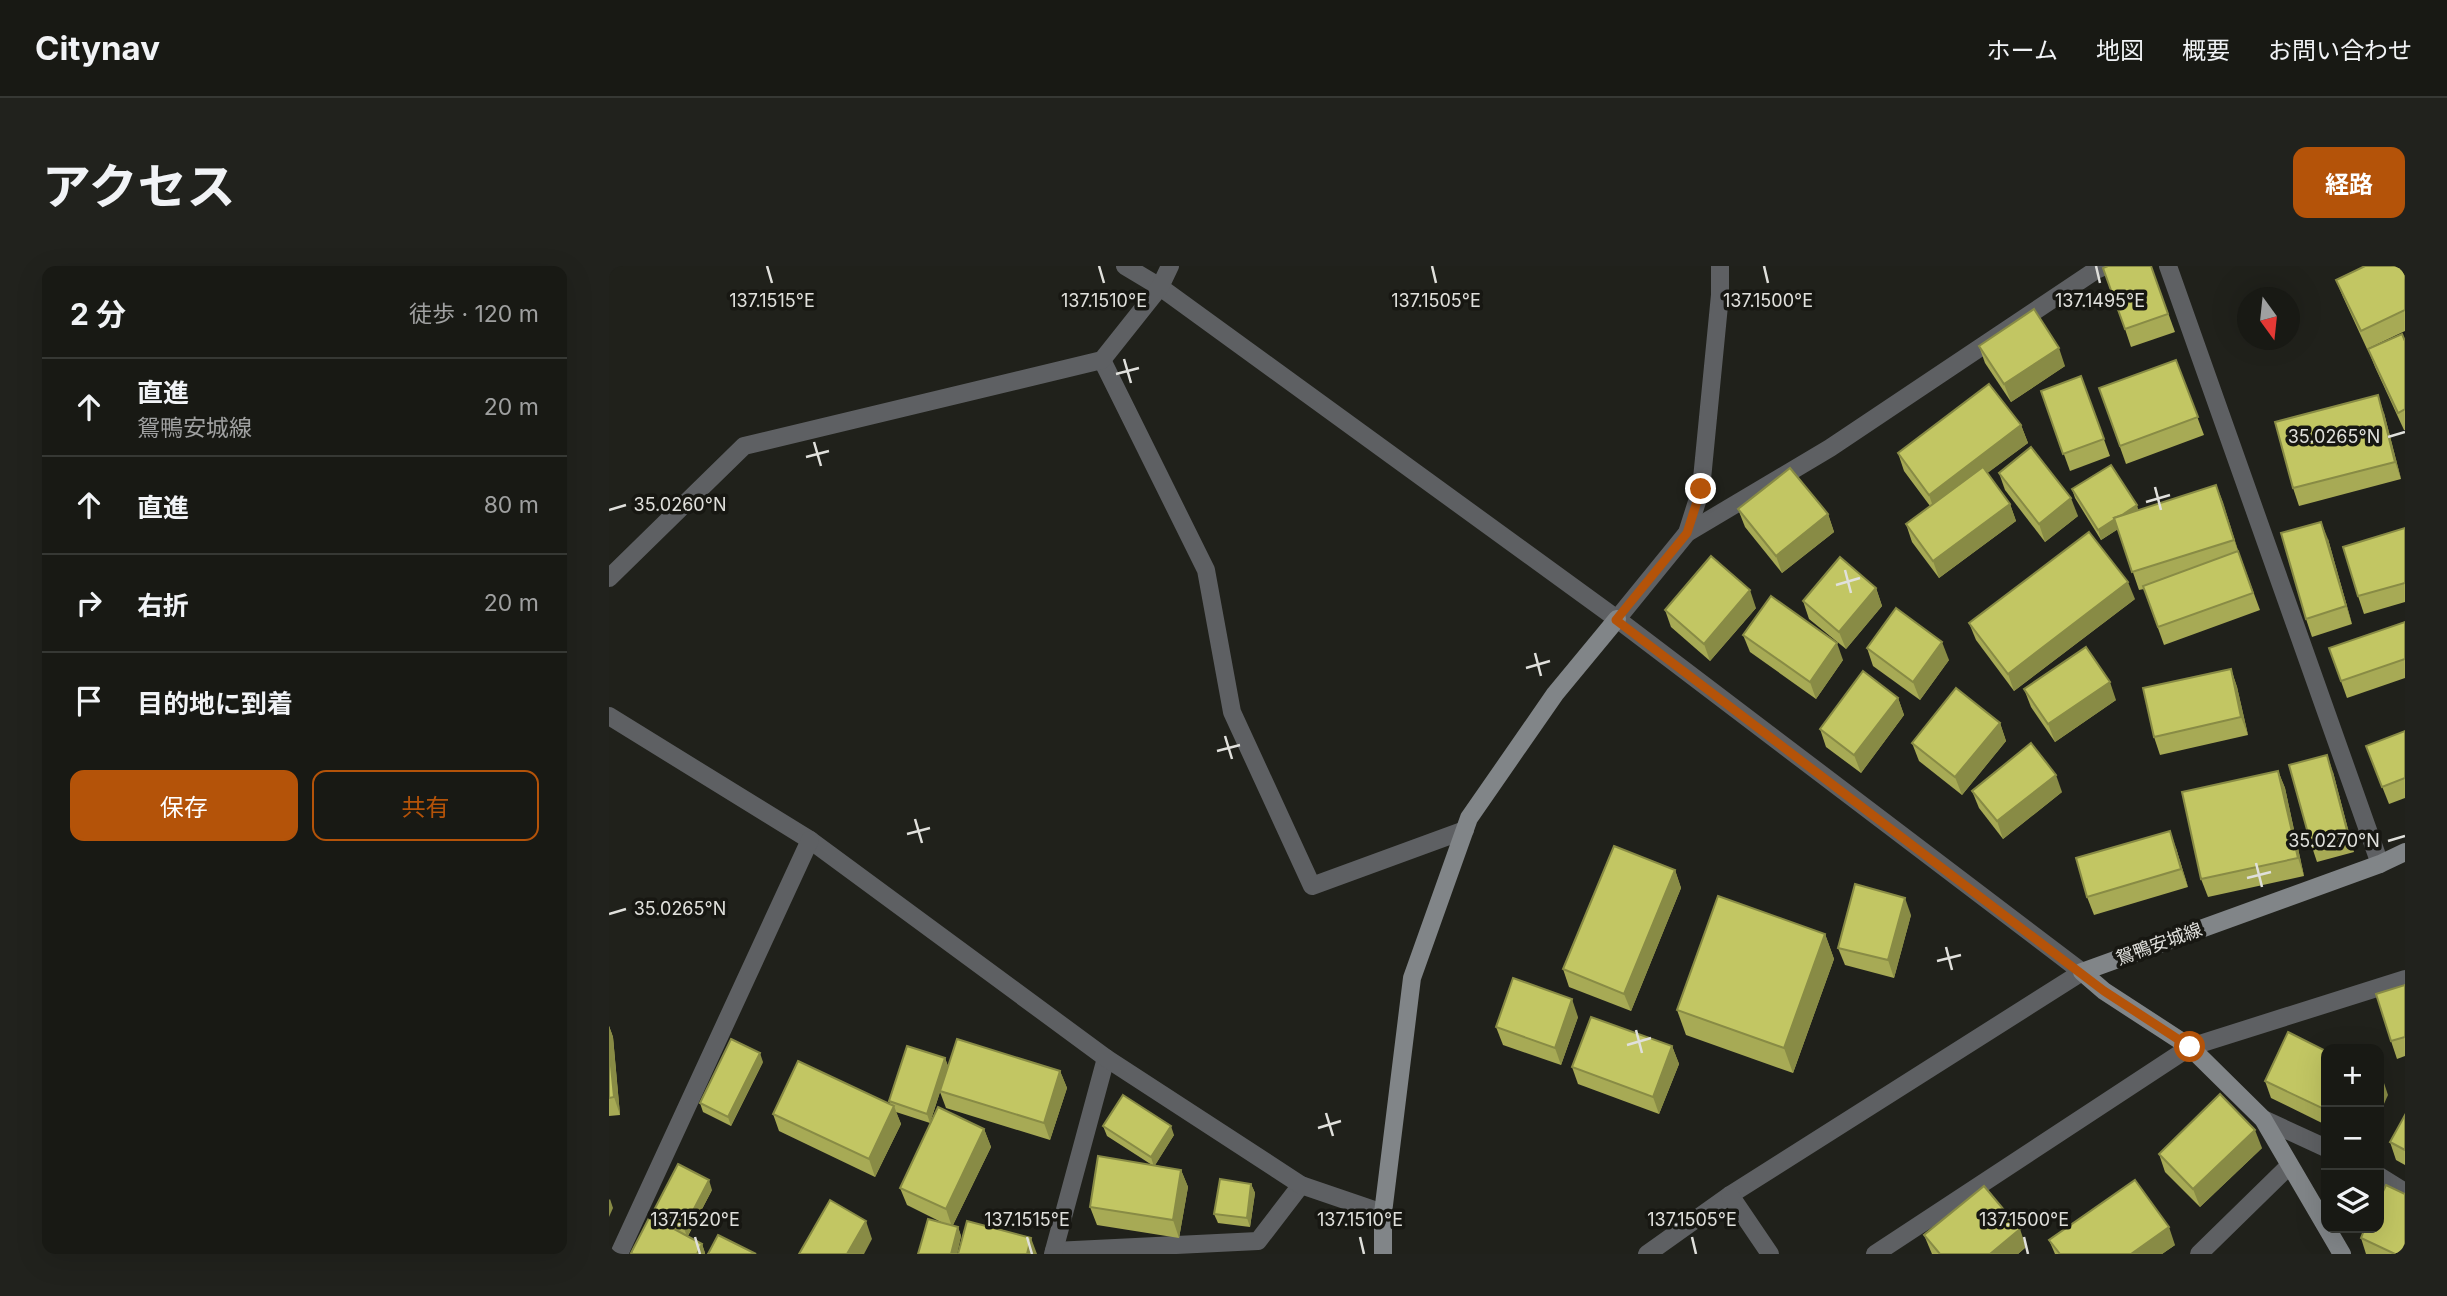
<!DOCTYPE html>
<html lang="ja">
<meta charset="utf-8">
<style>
body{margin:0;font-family:Inter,"Noto Sans JP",sans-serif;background:#21221d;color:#f1f3f6}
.controls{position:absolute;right:21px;bottom:21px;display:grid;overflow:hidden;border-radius:14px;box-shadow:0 7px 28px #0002}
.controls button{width:63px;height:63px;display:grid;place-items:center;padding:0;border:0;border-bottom:2px solid #363834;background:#181914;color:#f1f3f6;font:35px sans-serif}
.compass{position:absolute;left:1628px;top:21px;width:63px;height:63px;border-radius:50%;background:#181914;box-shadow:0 7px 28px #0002;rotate:165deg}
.stop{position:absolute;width:21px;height:21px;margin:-16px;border:5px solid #b45309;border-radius:50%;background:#fff}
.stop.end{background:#b45309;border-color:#fff;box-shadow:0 2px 7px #0008}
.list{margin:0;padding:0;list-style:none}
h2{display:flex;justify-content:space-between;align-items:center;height:91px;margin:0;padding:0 28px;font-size:30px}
h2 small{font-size:23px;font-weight:400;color:#9fa0a0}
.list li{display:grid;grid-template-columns:46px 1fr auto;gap:21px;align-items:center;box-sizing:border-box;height:98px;padding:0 28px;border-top:2px solid #363834}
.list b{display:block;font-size:26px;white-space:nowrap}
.list p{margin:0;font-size:23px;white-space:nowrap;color:#9fa0a0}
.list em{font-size:23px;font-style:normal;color:#9fa0a0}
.actions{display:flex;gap:14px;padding:21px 28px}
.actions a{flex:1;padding:16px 0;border:2px solid #b45309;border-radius:14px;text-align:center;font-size:24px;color:#b45309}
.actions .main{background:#b45309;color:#fff}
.icon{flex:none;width:38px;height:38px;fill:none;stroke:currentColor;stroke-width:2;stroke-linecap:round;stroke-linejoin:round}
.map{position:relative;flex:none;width:1796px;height:988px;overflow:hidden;border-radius:14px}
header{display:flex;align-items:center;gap:42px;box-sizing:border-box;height:98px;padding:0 35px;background:#181914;border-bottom:2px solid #363834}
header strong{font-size:33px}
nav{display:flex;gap:38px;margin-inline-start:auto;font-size:24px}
.intro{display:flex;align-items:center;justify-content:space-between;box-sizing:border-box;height:168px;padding:0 42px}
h1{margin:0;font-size:49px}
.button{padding:18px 32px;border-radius:14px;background:#b45309;color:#fff;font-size:24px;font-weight:700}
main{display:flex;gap:42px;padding:0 42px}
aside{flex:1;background:#181914;border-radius:14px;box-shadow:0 7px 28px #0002}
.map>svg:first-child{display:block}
</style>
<header>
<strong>Citynav</strong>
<nav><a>ホーム</a><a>地図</a><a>概要</a><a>お問い合わせ</a></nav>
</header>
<div class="intro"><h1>アクセス</h1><a class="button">経路</a></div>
<main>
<aside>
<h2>2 分<small>徒歩 · 120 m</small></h2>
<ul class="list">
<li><svg class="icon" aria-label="ahead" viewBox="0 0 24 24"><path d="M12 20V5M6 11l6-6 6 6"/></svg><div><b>直進</b><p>鴛鴨安城線</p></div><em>20 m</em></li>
<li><svg class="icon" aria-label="ahead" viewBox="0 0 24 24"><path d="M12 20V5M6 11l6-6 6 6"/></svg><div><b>直進</b></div><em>80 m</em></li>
<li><svg class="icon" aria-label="right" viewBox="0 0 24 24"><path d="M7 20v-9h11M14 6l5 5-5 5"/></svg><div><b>右折</b></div><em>20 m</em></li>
<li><svg class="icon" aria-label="arrive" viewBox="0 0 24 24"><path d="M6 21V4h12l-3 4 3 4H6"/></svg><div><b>目的地に到着</b></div></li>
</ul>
<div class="actions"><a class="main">保存</a><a>共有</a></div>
</aside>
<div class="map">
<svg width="1796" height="988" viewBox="0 0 1796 988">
<rect width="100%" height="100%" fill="#20211b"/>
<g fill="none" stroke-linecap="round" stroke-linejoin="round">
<g stroke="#5e6063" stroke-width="18">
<polyline points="1559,0 1771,598"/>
<polyline points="493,94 597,304 623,446 703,620 856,564"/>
<polyline points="445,985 649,975 692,919"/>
<polyline points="444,988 497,792"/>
</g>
<g stroke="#5e6063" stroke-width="18">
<polyline points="516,0 551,21 1008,353 1473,706 1121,929 1038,988"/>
<polyline points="1078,267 1092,223 1111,29 1111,0"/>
<polyline points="0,312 135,180 493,94 551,21 561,0"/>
<polyline points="1008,353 1078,267 1221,182 1487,4 1496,0"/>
<polyline points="0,450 201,574 497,792 692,919 774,947"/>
<polyline points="1654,853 1717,882"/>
<polyline points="1770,910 1796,926"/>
<polyline points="1121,929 1161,988"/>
<polyline points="10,988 201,574"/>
<polyline points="1266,988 1581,781 1796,713"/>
<polyline points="1590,988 1680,900"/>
</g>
<g stroke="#818588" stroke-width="18">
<polyline points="774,988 774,947 803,712 860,552 946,428 1008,353"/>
<polyline points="1733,988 1654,853 1581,781 1495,725 1473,706 1771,598 1796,586"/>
</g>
</g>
<g fill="#a7aa55">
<polygon points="1542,0 1566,66 1522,81 1516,63"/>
<polygon points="1796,0 1796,65 1758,83 1734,31 1727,14"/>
<polygon points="1796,75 1796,164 1795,164 1766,101 1759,83"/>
<polygon points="1370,80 1456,100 1402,136 1376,97"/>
<polygon points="1567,94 1595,169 1517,198 1490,122"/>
<polygon points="1472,110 1501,190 1461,205 1432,125"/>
<polygon points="1775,147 1792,213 1690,240 1684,222"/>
<polygon points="1412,159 1419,177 1378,207 1401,238 1407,255 1330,312 1303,276 1297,258 1321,240 1295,205 1289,187"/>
<polygon points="1390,207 1469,250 1436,276 1396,224"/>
<polygon points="1607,219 1630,287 1651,344 1555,379 1535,323 1530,324 1509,263 1492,274 1466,232 1463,223 1530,244"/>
<polygon points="1129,243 1219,248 1225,266 1173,307 1136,261"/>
<polygon points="1796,262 1796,336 1755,348 1749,330"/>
<polygon points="1719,273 1743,358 1703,371 1697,353"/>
<polygon points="1267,322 1273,340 1237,383 1200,353 1194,335"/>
<polygon points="1526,333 1405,425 1367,374 1360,357"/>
<polygon points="1147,342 1101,395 1062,361 1056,344"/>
<polygon points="1796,356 1796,412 1738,432 1720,382"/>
<polygon points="1134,369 1234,394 1207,433 1141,386"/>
<polygon points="1258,382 1340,394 1311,434 1264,400"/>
<polygon points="1622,403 1628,421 1639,469 1551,489 1545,471"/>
<polygon points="1415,423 1507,434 1446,476 1422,441"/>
<polygon points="1289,432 1295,449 1252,507 1217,481 1211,463"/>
<polygon points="1391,457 1397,475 1353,529 1310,495 1303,477"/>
<polygon points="1796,465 1796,532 1780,538 1757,480"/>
<polygon points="1669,505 1676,522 1695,610 1599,631 1592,613"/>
<polygon points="1724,506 1745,586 1708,596 1702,578"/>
<polygon points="1363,525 1453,526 1394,573 1370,542"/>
<polygon points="1567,582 1579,621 1485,649 1478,631"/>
<polygon points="1066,604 1072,622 1022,745 960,721 954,703"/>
<polygon points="1302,649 1285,712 1236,699 1229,682"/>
<polygon points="1216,668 1225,693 1184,807 1077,769 1068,744"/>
<polygon points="1796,719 1796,790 1788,793 1782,775"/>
<polygon points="969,751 952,799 894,779 887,761"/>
<polygon points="0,760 4,771 11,849 0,850"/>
<polygon points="1063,780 1070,798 1050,848 969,818 963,801"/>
<polygon points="1717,785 1717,859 1662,832 1656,815"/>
<polygon points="336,792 339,800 451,805 458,822 441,874 337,842 331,826 321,857 287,846 292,858 266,911 170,865 164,848 281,838 280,835"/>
<polygon points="154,796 122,860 94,846 91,837"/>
<polygon points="1796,849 1796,899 1787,894 1781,876"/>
<polygon points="494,860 565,869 546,899 572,904 579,921 570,972 488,959 481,941 543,899 498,870"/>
<polygon points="375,863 382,881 344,959 349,961 352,970 348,988 309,988 334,957 298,939 291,922"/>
<polygon points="1653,882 1591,941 1556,906 1550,888"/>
<polygon points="642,918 646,927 641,961 609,957 605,948"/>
<polygon points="103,924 79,970 93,978 96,987 96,988 22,988 22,987 47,953 44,946"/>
<polygon points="1315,969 1417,981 1409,988 1323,988"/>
<polygon points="1752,972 1796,988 1757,988"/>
<polygon points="1440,974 1566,979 1553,988 1446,988"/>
</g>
<g fill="#888b45">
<polygon points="1450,82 1456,100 1402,136 1395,118"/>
<polygon points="1769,129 1775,147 1792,213 1786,196"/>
<polygon points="1412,159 1419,177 1326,246 1320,229"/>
<polygon points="1607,219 1614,236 1631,291 1625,274"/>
<polygon points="1462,232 1469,250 1436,276 1430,258"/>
<polygon points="1401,238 1407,255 1330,312 1324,295"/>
<polygon points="1528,239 1531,249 1492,274 1489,264"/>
<polygon points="1219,248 1225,266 1173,307 1167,290"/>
<polygon points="1712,256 1719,273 1743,358 1737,340"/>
<polygon points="1519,316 1526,333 1405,425 1399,408"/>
<polygon points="1267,322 1273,340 1237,383 1230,366"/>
<polygon points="1141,324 1147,342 1101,395 1095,378"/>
<polygon points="1333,376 1340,394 1311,434 1304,416"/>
<polygon points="1228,377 1234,394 1207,433 1201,416"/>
<polygon points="1622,403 1628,421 1639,469 1632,451"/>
<polygon points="1501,416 1507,434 1446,476 1439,458"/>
<polygon points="1289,432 1295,449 1252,507 1245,489"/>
<polygon points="1391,457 1397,475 1353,529 1346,511"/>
<polygon points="1718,489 1724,506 1745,586 1739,568"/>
<polygon points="1669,505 1676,522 1695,610 1689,592"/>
<polygon points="1447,509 1453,526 1394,573 1388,555"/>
<polygon points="1561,565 1567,582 1579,621 1572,603"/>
<polygon points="1066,604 1072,622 1022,745 1015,728"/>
<polygon points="1296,632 1302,649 1285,712 1279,694"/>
<polygon points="1216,668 1225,693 1184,807 1175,782"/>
<polygon points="963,733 969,751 952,799 946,782"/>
<polygon points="0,760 4,771 11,849 5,831 0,779"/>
<polygon points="1063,780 1070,798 1050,848 1044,831"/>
<polygon points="151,787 154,796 122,860 119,851"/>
<polygon points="336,792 339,801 321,857 318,848"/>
<polygon points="451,805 458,822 441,874 435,857"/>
<polygon points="1773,811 1779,829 1770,849 1770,818"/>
<polygon points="285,840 292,858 266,911 260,893"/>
<polygon points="562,860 565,869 545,901 542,891"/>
<polygon points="375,863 382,881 343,961 337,943"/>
<polygon points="1646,864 1653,882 1591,941 1584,923"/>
<polygon points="572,904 579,921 570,972 564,954"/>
<polygon points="100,914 103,924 78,971 75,962"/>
<polygon points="642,918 646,927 641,961 638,952"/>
<polygon points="1,933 4,942 0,951 0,934"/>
<polygon points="257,955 263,973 255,988 238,988"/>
<polygon points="349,961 352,970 348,988 342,988"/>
<polygon points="1560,961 1566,979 1553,988 1522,988"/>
<polygon points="1411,963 1417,981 1409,988 1381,988"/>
<polygon points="422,972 428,988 418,988"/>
<polygon points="93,978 96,987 96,988 88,988"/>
</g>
<g fill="#c2c663" stroke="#888b45" stroke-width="2">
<polygon points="1499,0 1542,0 1559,48 1516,63 1494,2"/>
<polygon points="1756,0 1796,0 1796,44 1752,65 1727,14"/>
<polygon points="1425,43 1450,82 1395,118 1370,80"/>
<polygon points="1793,68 1796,75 1796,143 1789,147 1759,83"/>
<polygon points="1567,94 1589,151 1511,180 1490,122"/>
<polygon points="1472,110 1495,173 1454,188 1432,125"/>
<polygon points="1380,118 1412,159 1320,229 1289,187"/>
<polygon points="1769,129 1786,196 1684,222 1666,156"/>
<polygon points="1422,181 1462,232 1430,258 1390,207"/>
<polygon points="1502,199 1528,239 1513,249 1505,252 1506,253 1489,264 1463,223"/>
<polygon points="1374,201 1401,238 1324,295 1297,258"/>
<polygon points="1181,202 1219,248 1167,290 1129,243"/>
<polygon points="1607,219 1625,274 1523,306 1505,252"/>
<polygon points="1712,256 1737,340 1697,353 1672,267"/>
<polygon points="1796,262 1796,317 1749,330 1734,281"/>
<polygon points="1480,266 1519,316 1399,408 1360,357"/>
<polygon points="1629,285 1644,327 1549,361 1534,320"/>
<polygon points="1102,290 1141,324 1095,378 1056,344"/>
<polygon points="1231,291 1267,322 1230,366 1194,335"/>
<polygon points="1162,330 1228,377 1201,416 1134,369"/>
<polygon points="1287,342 1333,376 1304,416 1258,382"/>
<polygon points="1796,356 1796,393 1732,415 1720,382"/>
<polygon points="1477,381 1501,416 1439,458 1415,423"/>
<polygon points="1622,403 1632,451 1545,471 1534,422"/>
<polygon points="1254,405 1289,432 1245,489 1211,463"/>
<polygon points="1347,422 1391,457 1346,511 1303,477"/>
<polygon points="1796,465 1796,512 1773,521 1757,480"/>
<polygon points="1422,477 1447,509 1388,555 1363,525"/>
<polygon points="1718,489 1739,568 1702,578 1680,499"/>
<polygon points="1669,505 1689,592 1592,613 1573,526"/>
<polygon points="1561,565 1572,603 1478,631 1467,592"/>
<polygon points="1005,580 1066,604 1015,728 954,703"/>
<polygon points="1246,618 1296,632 1279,694 1229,682"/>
<polygon points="1109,630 1216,668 1175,782 1068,744"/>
<polygon points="904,712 963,733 946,782 887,761"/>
<polygon points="1796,719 1796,771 1782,775 1767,728"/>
<polygon points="982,751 1063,780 1044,831 963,801"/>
<polygon points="1679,766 1717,785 1717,844 1656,815"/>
<polygon points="122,773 151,787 119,851 91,837"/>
<polygon points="348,773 451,805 435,857 331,825"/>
<polygon points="0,779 5,831 0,832"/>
<polygon points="298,780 336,792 318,848 280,835"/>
<polygon points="189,795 285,840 260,893 164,848"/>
<polygon points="1611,828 1646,864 1584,923 1550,888"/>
<polygon points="514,829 562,860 542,891 494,860"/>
<polygon points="329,841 375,863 337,943 291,922"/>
<polygon points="1796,849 1796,884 1781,876"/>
<polygon points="489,890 572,904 564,954 481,941"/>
<polygon points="69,898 100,914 75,962 44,946"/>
<polygon points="611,913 642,918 638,952 605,948"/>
<polygon points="1526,914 1560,961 1522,988 1451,988 1440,974"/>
<polygon points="1777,919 1796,928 1796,988 1786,988 1752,972 1756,962 1770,962 1770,934"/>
<polygon points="1375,920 1411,963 1381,988 1331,988 1315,969"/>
<polygon points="221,934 257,955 238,988 190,988"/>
<polygon points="41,950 93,978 88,988 24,988 22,987"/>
<polygon points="319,953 349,961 342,988 309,988"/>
<polygon points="358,955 422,972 418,988 349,988"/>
<polygon points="109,969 147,988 99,988"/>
</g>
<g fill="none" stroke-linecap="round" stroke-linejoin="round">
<polyline stroke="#b45309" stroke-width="9" points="1092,223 1078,267 1007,354 1495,725 1581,781"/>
</g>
<path fill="none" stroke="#e0e0dc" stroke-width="2.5" d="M158,0L163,17M490,0L495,17M823,0L827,17M1155,0L1159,17M1487,0L1491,17M515,93L522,117M507,108L530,102M1779,171L1796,166M205,176L212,200M197,191L220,185M1546,221L1552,244M1537,236L1561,229M0,244L17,239M1236,304L1242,327M1227,319L1251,312M926,387L932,410M917,402L941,395M616,470L623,493M608,485L631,479M306,553L313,577M298,568L321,562M1779,575L1796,570M1647,597L1653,621M1638,612L1662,606M0,648L17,643M1337,681L1343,704M1328,695L1352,689M1027,764L1033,787M1018,779L1042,772M717,847L724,870M709,862L732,855M86,971L91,988M418,971L423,988M751,971L755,988M1083,971L1087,988M1415,971L1419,988"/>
<g text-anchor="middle" stroke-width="7" stroke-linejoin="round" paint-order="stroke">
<g font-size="18" fill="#e0e0dc" stroke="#171712">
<text transform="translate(1550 678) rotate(-20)" y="6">鴛鴨安城線</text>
</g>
</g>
<g font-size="18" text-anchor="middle" fill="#e0e0dc" stroke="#171712" stroke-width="7" stroke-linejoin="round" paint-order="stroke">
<text x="163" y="41">137.1515°E</text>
<text x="495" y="41">137.1510°E</text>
<text x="827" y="41">137.1505°E</text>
<text x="1159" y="41">137.1500°E</text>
<text x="1491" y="41">137.1495°E</text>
<text x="1725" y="177">35.0265°N</text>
<text x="71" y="245">35.0260°N</text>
<text x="1725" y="581">35.0270°N</text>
<text x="71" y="649">35.0265°N</text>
<text x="86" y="960">137.1520°E</text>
<text x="418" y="960">137.1515°E</text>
<text x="751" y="960">137.1510°E</text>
<text x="1083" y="960">137.1505°E</text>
<text x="1415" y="960">137.1500°E</text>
</g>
</svg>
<div class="controls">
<button>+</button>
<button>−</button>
<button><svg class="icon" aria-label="layers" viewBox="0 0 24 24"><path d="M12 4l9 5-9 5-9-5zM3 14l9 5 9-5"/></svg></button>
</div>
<svg class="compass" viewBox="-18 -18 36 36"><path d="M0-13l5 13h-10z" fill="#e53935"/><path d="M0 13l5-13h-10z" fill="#9fa0a0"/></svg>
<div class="stop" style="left:1581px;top:781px"></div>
<div class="stop end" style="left:1092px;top:223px"></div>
</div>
</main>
